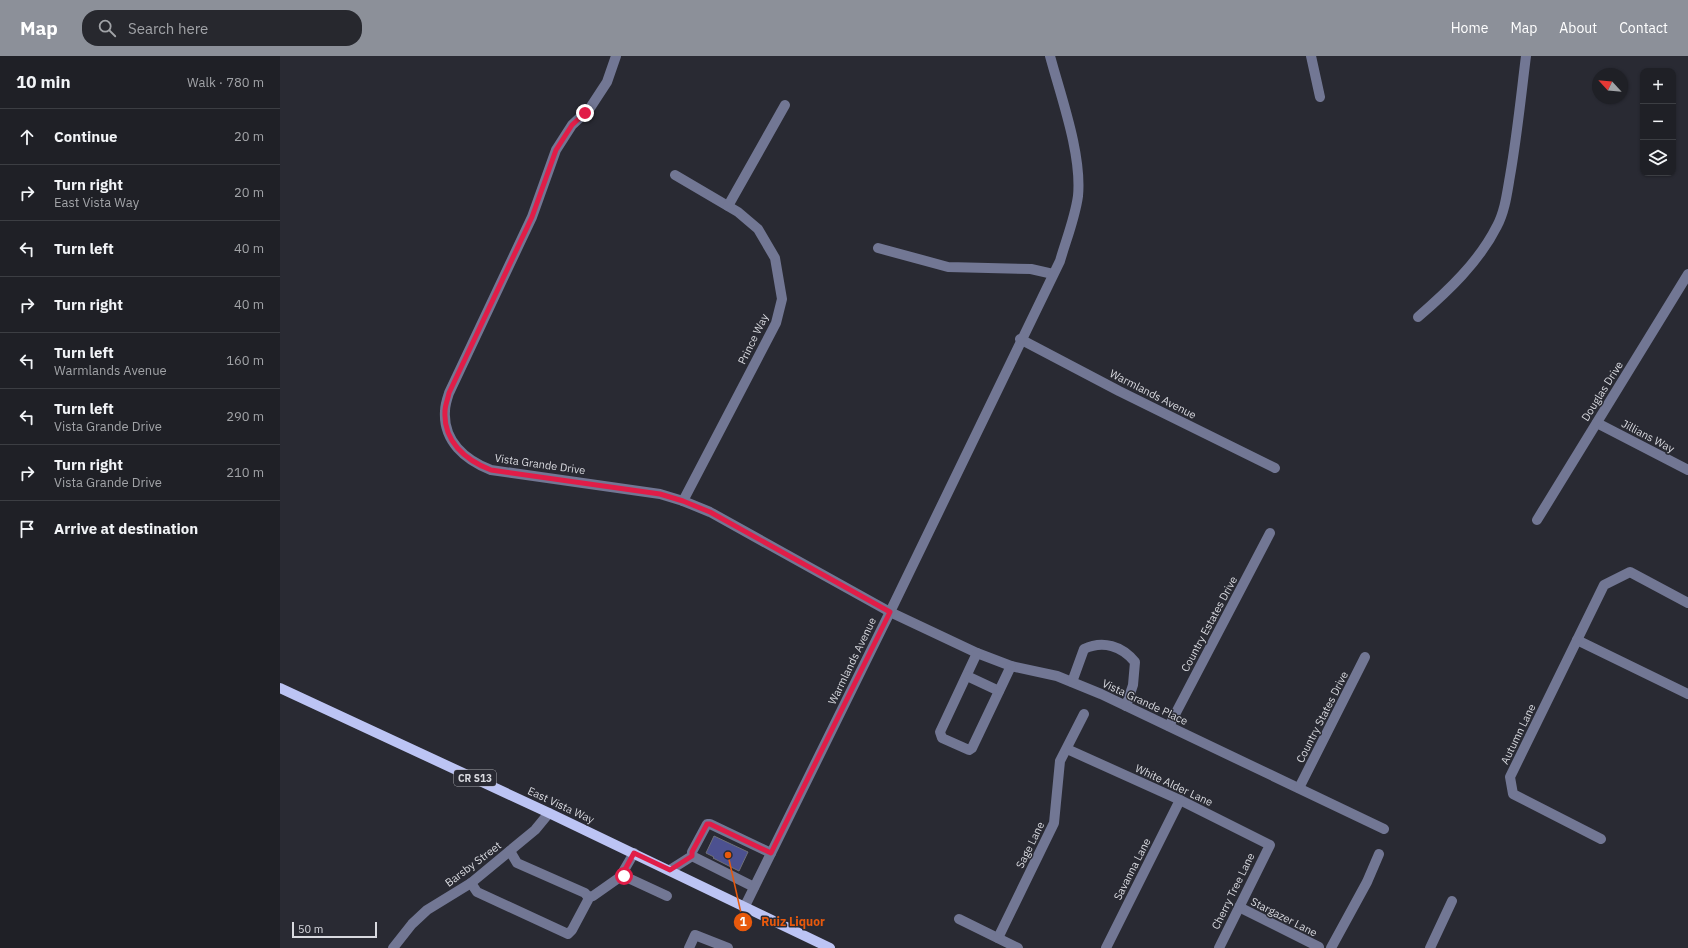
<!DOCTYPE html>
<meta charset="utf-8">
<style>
body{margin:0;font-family:"IBM Plex Sans",sans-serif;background:#27282e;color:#f1f3f6}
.controls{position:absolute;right:12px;top:12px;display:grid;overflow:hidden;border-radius:8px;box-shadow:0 1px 3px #0004}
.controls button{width:36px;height:36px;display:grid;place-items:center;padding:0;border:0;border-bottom:1px solid #3c3e43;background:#1f2026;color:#f1f3f6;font:20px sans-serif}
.compass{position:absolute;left:1312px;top:12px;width:36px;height:36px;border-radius:50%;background:#1f2026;box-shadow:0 1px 3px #0004;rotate:296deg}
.scale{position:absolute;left:12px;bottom:10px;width:85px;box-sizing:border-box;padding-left:4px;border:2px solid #d8d9df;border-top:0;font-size:11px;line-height:14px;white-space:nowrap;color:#d8d9df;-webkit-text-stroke:3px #292a33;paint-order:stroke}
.stop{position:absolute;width:12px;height:12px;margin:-9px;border:3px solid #e11d48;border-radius:50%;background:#fff}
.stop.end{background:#e11d48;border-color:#fff;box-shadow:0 1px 4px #0008}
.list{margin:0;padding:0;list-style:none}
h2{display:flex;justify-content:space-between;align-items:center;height:52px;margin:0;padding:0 16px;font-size:17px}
h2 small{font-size:13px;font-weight:400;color:#a1a3a7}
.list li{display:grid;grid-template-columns:26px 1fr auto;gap:12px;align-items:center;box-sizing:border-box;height:56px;padding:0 16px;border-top:1px solid #3c3e43}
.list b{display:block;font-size:15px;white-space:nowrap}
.list p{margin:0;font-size:13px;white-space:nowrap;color:#a1a3a7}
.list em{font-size:13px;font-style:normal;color:#a1a3a7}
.icon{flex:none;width:22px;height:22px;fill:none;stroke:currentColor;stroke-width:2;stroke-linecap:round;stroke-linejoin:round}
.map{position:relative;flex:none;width:1408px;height:892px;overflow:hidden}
header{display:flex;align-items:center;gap:24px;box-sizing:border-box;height:56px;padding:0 20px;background:#8c9099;color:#fff}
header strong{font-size:19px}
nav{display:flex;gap:22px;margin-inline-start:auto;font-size:14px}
.search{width:280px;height:36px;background:#27282e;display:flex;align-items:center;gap:10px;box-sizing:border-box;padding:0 14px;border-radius:16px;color:#a1a3a7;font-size:15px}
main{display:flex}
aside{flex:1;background:#1f2026}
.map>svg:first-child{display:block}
</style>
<header>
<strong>Map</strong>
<div class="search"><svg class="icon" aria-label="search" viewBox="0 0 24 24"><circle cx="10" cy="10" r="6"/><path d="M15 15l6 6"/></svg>Search here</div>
<nav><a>Home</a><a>Map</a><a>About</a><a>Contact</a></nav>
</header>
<main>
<aside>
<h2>10 min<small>Walk · 780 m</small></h2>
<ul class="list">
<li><svg class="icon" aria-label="ahead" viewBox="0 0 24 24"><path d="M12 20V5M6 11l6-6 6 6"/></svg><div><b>Continue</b></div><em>20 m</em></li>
<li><svg class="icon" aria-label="right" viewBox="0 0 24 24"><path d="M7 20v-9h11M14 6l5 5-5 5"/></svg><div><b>Turn right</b><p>East Vista Way</p></div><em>20 m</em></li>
<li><svg class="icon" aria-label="left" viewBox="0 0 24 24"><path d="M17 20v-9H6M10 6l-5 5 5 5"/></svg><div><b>Turn left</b></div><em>40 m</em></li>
<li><svg class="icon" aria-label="right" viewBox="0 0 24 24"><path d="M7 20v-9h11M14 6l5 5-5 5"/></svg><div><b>Turn right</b></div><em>40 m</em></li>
<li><svg class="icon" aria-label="left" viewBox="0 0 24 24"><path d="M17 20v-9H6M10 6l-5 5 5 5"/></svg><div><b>Turn left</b><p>Warmlands Avenue</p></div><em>160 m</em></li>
<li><svg class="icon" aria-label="left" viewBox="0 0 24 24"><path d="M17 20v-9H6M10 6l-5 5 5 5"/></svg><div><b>Turn left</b><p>Vista Grande Drive</p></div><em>290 m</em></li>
<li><svg class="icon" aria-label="right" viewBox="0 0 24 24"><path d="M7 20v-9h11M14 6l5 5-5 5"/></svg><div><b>Turn right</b><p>Vista Grande Drive</p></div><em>210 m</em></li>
<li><svg class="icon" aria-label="arrive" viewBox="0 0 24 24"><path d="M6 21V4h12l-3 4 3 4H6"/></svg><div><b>Arrive at destination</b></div></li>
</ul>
</aside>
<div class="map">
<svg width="1408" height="892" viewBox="0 0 1408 892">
<rect width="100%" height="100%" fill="#292a33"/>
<polygon fill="#4c5190" stroke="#6e707a" points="434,780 468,796 459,815 433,802 434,801 426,797"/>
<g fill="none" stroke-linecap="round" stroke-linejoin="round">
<g stroke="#727794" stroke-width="10">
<path d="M336,0L327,26L310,52L292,69L276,94L252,161L169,337C167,343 165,349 165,355C163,385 185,404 211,414L380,438L403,445L430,456L610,556L697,597L731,610L777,620L821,638L1104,773"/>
<polyline points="1031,0 1040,41"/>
<polyline points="395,119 458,156 478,173 495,202 502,243 496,267 403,445"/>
<polyline points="448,150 505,49"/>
<polyline points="598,192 668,211 751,213 773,218"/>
<path d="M1138,261C1168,235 1199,206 1217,170C1225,155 1227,137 1230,120C1237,80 1241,40 1246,0"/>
<polyline points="740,283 839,335 995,412"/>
<polyline points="1317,367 1408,414"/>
<polyline points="1257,464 1408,218"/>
<polyline points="1297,584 1408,638"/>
<polyline points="697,597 660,676 662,682 689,694 692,692 731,610"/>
<polyline points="687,620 719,635"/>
<path d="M792,626L804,593C823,584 842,590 855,606L853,629L846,650"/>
<polyline points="889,670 990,477"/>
<polyline points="787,693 900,744 990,789 939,892"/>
<polyline points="1019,732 1085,601"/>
<polyline points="1321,783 1233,738 1230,721 1324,529 1350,516 1408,547"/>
<polyline points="412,800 412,796 427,768 430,768 491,797"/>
<polyline points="412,800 474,831"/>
<polyline points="390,814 412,800"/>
<polyline points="343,817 346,821 387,840"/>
<polyline points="191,827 197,836 288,878 292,874 308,844 308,841 305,837 237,807 230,795"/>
<polyline points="308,841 313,840 340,821 354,797"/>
<path d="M465,850L610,556L780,205C786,184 795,162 798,140C802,98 781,41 770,0"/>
<polyline points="959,851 1039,891"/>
<polyline points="679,863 738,892"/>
<polyline points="718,882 774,767 780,705 804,658"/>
<polyline points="113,892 132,868 147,854 191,827 255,774 269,757"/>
<polyline points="409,892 415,879 448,892"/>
<polyline points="826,892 900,744"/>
<polyline points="1051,892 1087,826 1099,798"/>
<polyline points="1150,892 1172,845"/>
</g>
<polyline stroke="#bcc4f4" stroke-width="10" points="0,632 269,757 550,892"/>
</g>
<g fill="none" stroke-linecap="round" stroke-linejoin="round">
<path stroke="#e11d48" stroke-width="5" d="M305,57L292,69L276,94L252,161L169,337C168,343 165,349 165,355C163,385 185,404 211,414L380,438L403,445L430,456L610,556L491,797L430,768H427L412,796V800L390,814L354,797L343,817L344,820"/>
</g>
<g text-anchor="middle" stroke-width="3" stroke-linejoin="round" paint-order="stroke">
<rect fill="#292a33" stroke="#a4a4ab" stroke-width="1" x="174" y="714" width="42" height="16" rx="3"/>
<g font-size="10" font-weight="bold" fill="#d8d9df">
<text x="195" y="726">CR S13</text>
</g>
<g font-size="11" fill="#d8d9df" stroke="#292a33">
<text transform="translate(473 283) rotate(-64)" y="4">Prince Way</text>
<text transform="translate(1322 335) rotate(-58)" y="4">Douglas Drive</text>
<text transform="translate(873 338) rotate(27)" y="4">Warmlands Avenue</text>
<text transform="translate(1368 380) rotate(28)" y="4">Jillians Way</text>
<text transform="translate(260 408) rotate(8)" y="4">Vista Grande Drive</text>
<text transform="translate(929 568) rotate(-62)" y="4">Country Estates Drive</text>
<text transform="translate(572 605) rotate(-64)" y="4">Warmlands Avenue</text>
<text transform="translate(865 646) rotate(25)" y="4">Vista Grande Place</text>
<text transform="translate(1042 661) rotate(-63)" y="4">Country States Drive</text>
<text transform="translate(1238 678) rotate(-64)" y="4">Autumn Lane</text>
<text transform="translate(894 729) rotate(25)" y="4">White Alder Lane</text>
<text transform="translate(281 749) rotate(25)" y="4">East Vista Way</text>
<text transform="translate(750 789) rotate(-64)" y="4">Sage Lane</text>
<text transform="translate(193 808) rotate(-37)" y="4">Barsby Street</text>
<text transform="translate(852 813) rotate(-63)" y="4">Savanna Lane</text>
<text transform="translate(953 835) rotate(-64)" y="4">Cherry Tree Lane</text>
<text transform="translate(1004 861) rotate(27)" y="4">Stargazer Lane</text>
</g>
</g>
<path fill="none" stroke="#e8590c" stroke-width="1.5" d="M448 799L463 866"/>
<g fill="#e8590c" stroke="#292a33" stroke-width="1.5">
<circle cx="448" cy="799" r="4"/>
<circle cx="463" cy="866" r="10"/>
</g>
<g font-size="12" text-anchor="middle" font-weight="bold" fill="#fff">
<text x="463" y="870">1</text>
</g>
<g font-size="12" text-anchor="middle" font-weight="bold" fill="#e8590c" stroke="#292a33" stroke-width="3" stroke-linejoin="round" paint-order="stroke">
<text x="513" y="870">Ruiz Liquor</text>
</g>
</svg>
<div class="controls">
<button>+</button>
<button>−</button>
<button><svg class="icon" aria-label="layers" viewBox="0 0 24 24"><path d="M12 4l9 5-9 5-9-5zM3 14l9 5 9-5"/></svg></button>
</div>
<svg class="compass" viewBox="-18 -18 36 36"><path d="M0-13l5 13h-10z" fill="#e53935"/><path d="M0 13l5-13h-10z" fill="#a1a3a7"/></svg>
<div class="scale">50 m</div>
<div class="stop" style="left:344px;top:820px"></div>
<div class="stop end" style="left:305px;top:57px"></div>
</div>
</main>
